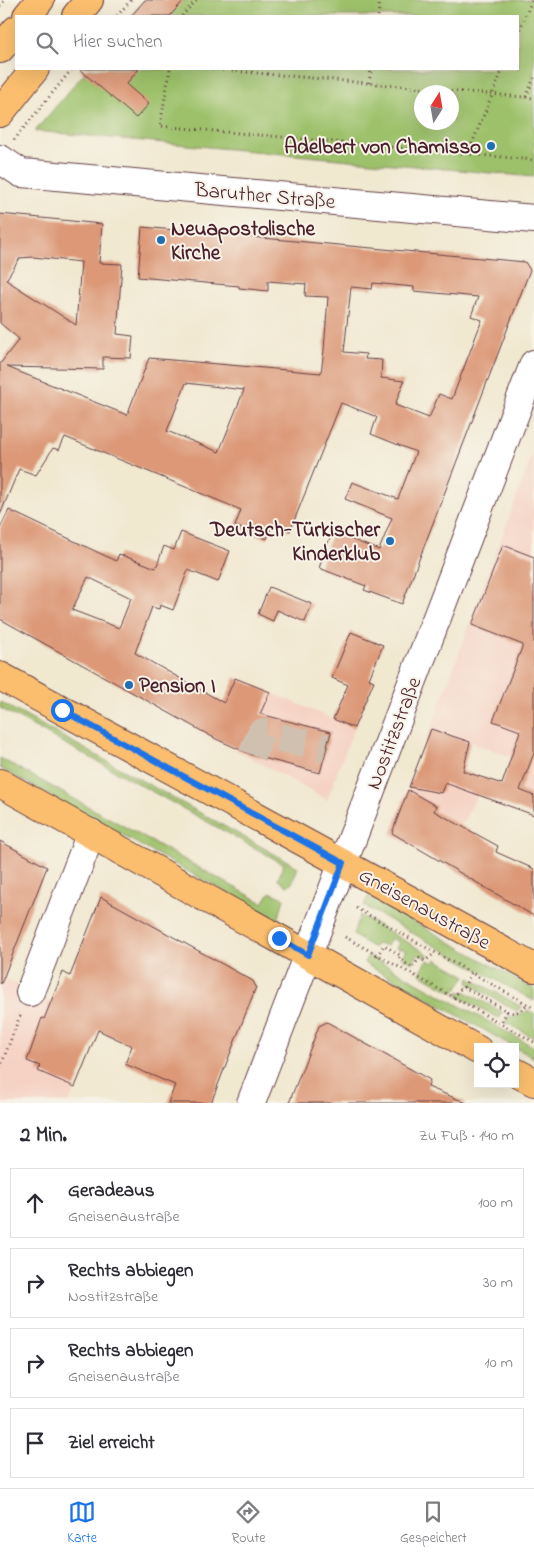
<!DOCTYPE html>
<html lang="de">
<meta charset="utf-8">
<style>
body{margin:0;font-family:"Indie Flower",sans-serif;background:#f2f2f3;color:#2b2b33}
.controls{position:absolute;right:15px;bottom:15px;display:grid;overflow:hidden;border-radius:0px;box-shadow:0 5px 20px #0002}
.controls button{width:45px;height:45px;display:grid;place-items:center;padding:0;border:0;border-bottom:1px solid #e1e1e2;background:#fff;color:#2b2b33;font:25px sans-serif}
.compass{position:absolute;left:414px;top:85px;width:45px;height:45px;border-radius:50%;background:#fff;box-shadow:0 5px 20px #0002;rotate:11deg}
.stop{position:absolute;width:15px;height:15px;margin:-11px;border:4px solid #1a73e8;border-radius:50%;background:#fff}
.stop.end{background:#1a73e8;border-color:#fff;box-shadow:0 1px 5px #0008}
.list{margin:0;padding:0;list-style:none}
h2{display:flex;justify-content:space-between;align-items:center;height:65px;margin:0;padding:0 20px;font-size:21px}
h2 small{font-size:16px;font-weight:400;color:#7c7c81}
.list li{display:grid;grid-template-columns:32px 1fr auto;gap:15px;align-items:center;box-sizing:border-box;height:70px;margin:0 10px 10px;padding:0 10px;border:1px solid #e1e1e2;border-radius:0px}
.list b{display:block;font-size:19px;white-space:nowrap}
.list p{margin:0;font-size:16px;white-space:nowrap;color:#7c7c81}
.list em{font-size:16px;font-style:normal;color:#7c7c81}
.icon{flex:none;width:28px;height:28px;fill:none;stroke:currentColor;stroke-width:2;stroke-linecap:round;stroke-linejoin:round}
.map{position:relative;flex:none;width:534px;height:1103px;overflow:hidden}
.search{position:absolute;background:#fff;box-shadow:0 5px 20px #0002;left:15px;right:15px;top:15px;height:55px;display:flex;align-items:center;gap:12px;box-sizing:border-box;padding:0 18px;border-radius:0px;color:#7c7c81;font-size:19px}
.sheet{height:385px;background:#fff}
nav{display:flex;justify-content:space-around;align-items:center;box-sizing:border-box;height:70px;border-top:1px solid #e1e1e2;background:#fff;font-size:14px;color:#7c7c81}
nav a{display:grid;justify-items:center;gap:2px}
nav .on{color:#1a73e8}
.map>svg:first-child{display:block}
</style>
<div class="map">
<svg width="534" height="1103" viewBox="0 0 534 1103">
<rect width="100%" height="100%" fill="#f7f3e8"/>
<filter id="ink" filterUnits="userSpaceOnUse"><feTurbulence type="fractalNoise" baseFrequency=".02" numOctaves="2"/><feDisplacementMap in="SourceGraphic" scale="10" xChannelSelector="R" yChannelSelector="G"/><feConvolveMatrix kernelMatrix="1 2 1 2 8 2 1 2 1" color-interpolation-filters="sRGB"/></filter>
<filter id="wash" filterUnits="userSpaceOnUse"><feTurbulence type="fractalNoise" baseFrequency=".0096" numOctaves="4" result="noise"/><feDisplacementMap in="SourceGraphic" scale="20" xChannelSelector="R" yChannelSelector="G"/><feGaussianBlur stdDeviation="1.12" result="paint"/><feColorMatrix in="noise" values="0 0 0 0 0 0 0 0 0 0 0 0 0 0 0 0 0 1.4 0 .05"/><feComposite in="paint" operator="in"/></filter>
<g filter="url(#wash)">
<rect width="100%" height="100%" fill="#f1e8d0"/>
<g fill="#f5d2c3">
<polygon points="534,450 534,796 520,790 530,763 431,729"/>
<polygon points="235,677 354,728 327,800 211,736"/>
<polygon points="414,772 478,794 441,863 390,835"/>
<polygon points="0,975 98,1030 69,1103 0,1103"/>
</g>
<g fill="#9dc16b" stroke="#74704b" fill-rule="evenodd">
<path d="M145,0H534V177L35,131L88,69H518V16H131ZM422,92H452V122H422Z"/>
<polygon points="0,702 298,867 292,883 287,886 278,879 284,864 0,708"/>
<polygon points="0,758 263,903 270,892 284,898 278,921 0,768"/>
<polygon points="368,896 534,989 534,1001 364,906"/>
<polygon points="360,915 428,954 426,958 418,954 413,963 403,958 406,951 401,948 399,950 396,948 399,943 391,938 387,946 376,944 374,948 353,935"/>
<polygon points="368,955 534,1047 534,1058 364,963"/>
<polygon points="436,959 466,976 454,993 420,974 425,962 428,960 434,963"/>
<polygon points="470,978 522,1007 516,1011 468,983"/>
<polygon points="460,991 462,993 464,991 502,1012 499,1018 457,996"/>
<polygon points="527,1010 534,1013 534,1038 505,1022 508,1016 515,1017 521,1012 524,1014"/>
</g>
<g id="blocks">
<g fill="#dc9877" fill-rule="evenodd">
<polygon points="145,0 184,0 170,16 131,16"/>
<polygon points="79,69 139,69 126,84 149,104 136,118"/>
<path d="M0,214L102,224L99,263L122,264L117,334L133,336L131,358L103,357V369L7,367L127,415L149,358L321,373L324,350L328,297L305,296L306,284L268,281V291L239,288V286L138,277L142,227L525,262L530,270L402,604L364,590L366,586L319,568L332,532L379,550L392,518L345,499L352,482L398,499L416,452L371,434L377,417L341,403L290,531L273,524L267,539L235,526L241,510L65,437L59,450L53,448L36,475L19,469L0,515V364L19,339L0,323ZM33,257L81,262L76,325L6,280L20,258ZM373,283L414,287V291L478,297L471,316L482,320L452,399L439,394L429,418L395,405L404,381L381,378L382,360L365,359L366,354L344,352L351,287L372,289ZM186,383L244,390L219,452L167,431Z"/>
<path d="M9,510L116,561L119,554L156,568L164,546L174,550L181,532L230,551L218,582L188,570L173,610L160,605L159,609L152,607L135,653L224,703L235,678L270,692L260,714L331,732L320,773L252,755L216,739L0,619V528ZM88,577L131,598L119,628L72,610Z"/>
<polygon points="503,545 534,557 534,753 520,790 534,796 534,815 445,783 441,793 409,787 431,729 470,742 463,771 502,784 520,731 493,721 523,645 472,625"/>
<polygon points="269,587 312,604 305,622 277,610 273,621 258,614"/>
<polygon points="351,632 383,645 369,679 374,681 354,728 333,719 348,685 332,678"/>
<polygon points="408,790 436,806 434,811 498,846 496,852 534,869 534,916 392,833"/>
<polygon points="0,841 47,867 1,984 0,983"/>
<polygon points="101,897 253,981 256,987 211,1103 168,1103 175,1085 125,1064 132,1046 98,1030 75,1087 38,1071 40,1066 27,1061 42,1018 44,1019 63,972 70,976"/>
<polygon points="327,1022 430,1080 428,1087 467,1103 289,1103 319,1026"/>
</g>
</g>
</g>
<g filter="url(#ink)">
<use href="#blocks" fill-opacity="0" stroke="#633d44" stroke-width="1"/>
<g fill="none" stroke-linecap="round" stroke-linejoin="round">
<polyline stroke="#d0c0af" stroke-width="28" stroke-dasharray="28 14" stroke-linecap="butt" points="252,755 261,733 326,748"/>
<defs>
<g id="minor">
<polyline points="0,159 21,173 34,174 534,219"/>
<polyline points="30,992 91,833"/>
<polyline points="251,1103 534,364"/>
</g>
<g id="major">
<polyline points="27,16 40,0"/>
<polyline points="76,16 89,0"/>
<polyline points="0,49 16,30"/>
<polyline points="0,113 35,69"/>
<polyline points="0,676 534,968"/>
<polyline points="0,783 478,1050"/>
<polyline points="515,1072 534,1082"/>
</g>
</defs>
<use href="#minor" stroke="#633d44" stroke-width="30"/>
<use href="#major" stroke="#633d44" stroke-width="30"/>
<g stroke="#633d44" stroke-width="3" stroke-dasharray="1 4" stroke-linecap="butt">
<polyline points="0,6 5,0"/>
<polyline points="117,16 131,0"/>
<polyline points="182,16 196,0"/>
<polyline points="378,16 380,0"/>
<polyline points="518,34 532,0"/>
<polyline points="170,69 160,126 534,160"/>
<polyline points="212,69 534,98"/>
<polyline points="369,83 371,69"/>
<polyline points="526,97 534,78"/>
<polyline points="14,140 72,69"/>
<polyline points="468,153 503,69"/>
<polyline points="356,908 534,1008"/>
<polyline points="345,937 534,1042"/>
<polyline points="377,956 384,945 401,956 399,959 413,968 419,958 425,961 435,953"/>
<polyline points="471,973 464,987 507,1011 501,1023"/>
<polyline points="454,998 459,990 464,987"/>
<path d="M507,1011C515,1015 523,1010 527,1004"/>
<polyline points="0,1068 21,1013"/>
</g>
<use href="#minor" stroke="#fff" stroke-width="28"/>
<use href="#major" stroke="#fabe6e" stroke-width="28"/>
</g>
</g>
<g fill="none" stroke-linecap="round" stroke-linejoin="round" filter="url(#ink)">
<polyline stroke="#1a73e8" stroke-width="6" points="62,710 343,863 308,955 279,938"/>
</g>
<g fill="#1f6fb2" stroke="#f7f3e8" stroke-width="2">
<circle cx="491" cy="146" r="5"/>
<circle cx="161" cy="240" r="5"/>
<circle cx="390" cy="541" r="5"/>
<circle cx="129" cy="685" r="5"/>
</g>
<g text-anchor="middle" stroke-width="4" stroke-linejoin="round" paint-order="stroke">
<g font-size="21" font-weight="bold" fill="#4a1f2b" stroke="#f7f3e8" text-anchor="end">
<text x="481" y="153">Adelbert von Chamisso</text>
<text x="171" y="235" text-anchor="start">Neuapostolische<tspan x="171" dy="24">Kirche</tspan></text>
<text x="380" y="536">Deutsch-Türkischer<tspan x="380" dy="24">Kinderklub</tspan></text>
<text x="139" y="692" text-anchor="start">Pension I</text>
</g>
<g font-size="21" fill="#4a1f2b" stroke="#f7f3e8">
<text transform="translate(265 195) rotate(5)" y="7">Baruther Straße</text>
<text transform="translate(393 733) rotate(-69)" y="7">Nostitzstraße</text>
<text transform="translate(425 908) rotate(29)" y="7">Gneisenaustraße</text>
</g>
</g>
</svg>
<div class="controls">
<button><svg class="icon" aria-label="locate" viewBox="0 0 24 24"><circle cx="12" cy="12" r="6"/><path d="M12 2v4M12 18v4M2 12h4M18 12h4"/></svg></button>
</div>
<svg class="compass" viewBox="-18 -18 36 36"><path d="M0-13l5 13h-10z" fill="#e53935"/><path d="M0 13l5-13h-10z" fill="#7c7c81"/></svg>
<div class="stop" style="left:62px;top:710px"></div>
<div class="stop end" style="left:279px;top:938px"></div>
<div class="search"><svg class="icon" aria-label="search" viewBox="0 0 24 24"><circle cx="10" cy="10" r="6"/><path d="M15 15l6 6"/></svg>Hier suchen</div>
</div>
<section class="sheet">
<h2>2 Min.<small>Zu Fuß · 140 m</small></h2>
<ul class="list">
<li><svg class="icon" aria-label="ahead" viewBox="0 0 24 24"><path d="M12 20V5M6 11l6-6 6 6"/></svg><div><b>Geradeaus</b><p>Gneisenaustraße</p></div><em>100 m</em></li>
<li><svg class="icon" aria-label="right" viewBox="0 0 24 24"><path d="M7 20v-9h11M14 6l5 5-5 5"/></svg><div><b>Rechts abbiegen</b><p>Nostitzstraße</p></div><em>30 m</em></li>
<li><svg class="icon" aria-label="right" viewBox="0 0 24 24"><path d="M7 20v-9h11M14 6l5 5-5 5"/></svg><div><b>Rechts abbiegen</b><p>Gneisenaustraße</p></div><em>10 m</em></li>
<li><svg class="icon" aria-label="arrive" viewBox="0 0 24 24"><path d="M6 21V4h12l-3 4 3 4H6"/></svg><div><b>Ziel erreicht</b></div></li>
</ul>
</section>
<nav>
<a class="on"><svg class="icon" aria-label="map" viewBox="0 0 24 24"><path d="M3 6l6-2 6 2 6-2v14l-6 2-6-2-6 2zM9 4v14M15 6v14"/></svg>Karte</a>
<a><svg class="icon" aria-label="directions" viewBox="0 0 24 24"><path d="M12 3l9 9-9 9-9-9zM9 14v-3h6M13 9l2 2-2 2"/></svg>Route</a>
<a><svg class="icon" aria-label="saved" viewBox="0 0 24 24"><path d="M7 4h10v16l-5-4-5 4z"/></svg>Gespeichert</a>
</nav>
